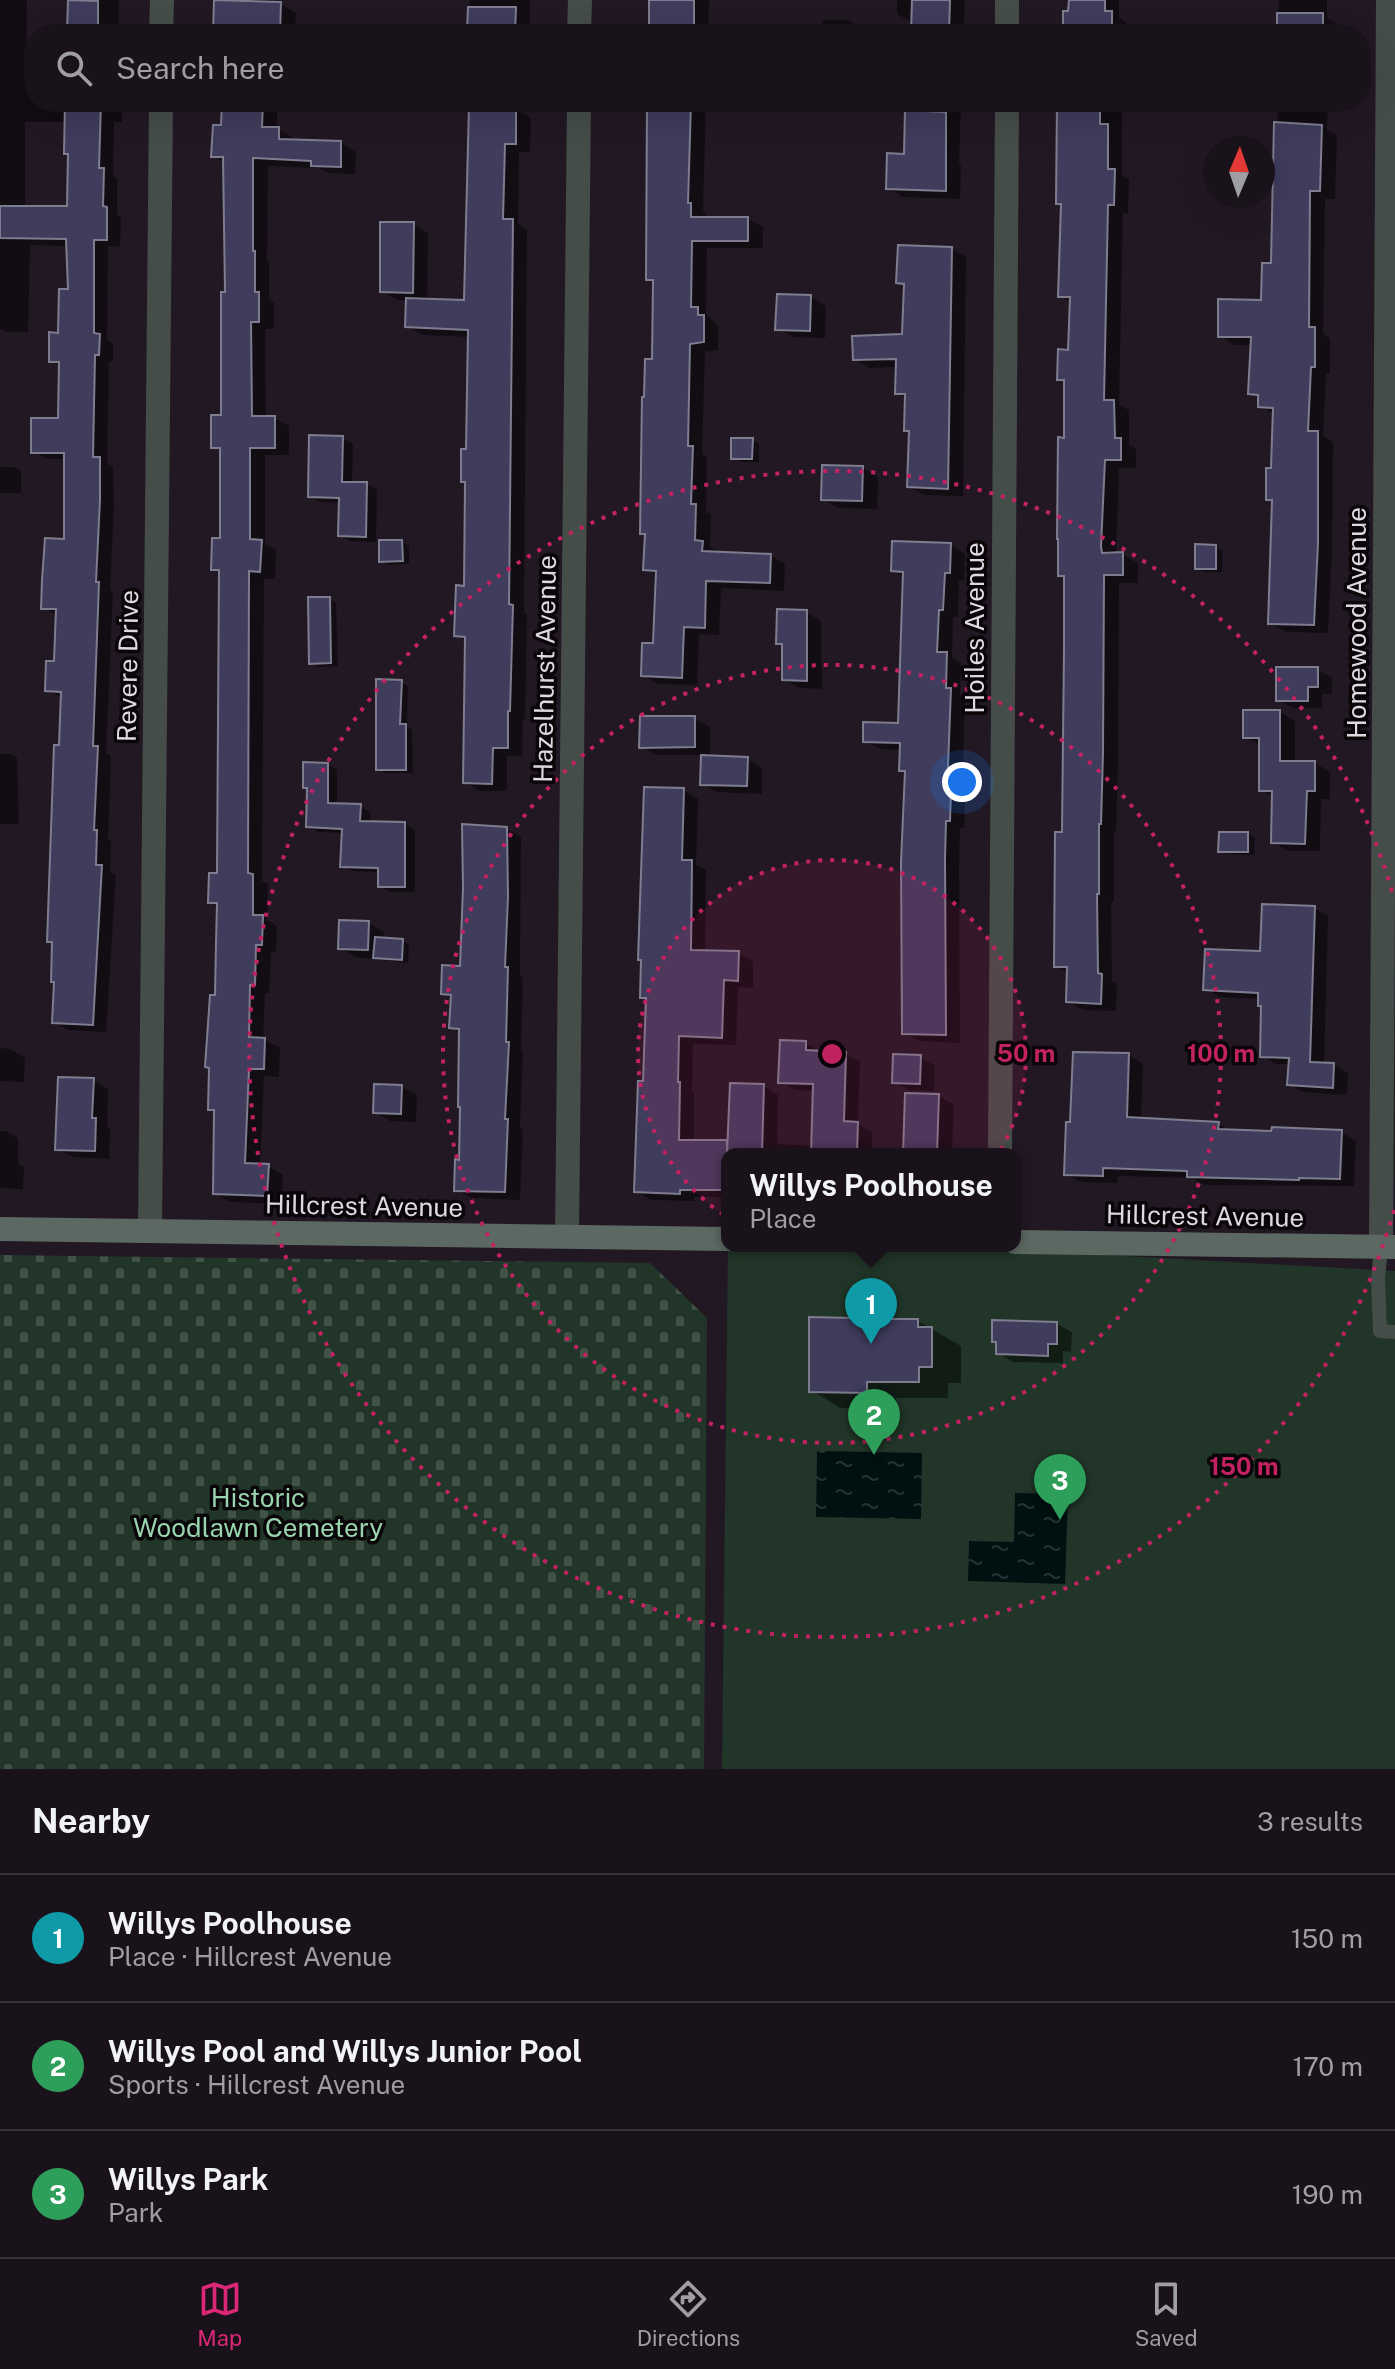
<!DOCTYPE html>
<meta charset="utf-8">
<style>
body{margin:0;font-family:"Public Sans",sans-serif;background:#272028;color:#f1f3f6}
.compass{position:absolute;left:1203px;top:136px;width:72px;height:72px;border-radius:50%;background:#1a121b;box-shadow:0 8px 32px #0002;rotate:2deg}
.you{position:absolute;left:962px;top:782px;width:28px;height:28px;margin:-20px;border:6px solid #fff;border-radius:50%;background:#1a73e8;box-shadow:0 0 0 12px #1a73e833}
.badge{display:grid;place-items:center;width:52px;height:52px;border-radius:50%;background:#db2777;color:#fff;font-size:26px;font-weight:700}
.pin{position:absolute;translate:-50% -66px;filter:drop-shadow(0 2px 4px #0008)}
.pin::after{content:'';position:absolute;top:42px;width:28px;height:24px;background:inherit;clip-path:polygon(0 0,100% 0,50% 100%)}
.popup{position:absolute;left:721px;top:1148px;width:300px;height:104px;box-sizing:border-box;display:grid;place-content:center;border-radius:16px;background:#1a121b;filter:drop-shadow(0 2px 6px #0005);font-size:26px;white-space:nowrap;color:#9f9ea3}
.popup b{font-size:30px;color:#f1f3f6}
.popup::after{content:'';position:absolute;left:50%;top:100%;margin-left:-16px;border:16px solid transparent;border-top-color:#1a121b}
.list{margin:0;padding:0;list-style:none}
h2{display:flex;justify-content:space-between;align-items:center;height:104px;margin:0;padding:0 32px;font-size:34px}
h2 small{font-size:26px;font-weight:400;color:#9f9ea3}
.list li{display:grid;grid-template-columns:52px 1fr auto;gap:24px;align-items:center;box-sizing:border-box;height:128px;padding:0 32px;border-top:2px solid #38323a}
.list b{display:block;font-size:30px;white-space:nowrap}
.list p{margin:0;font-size:26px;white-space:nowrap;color:#9f9ea3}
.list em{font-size:26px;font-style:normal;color:#9f9ea3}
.icon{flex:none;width:44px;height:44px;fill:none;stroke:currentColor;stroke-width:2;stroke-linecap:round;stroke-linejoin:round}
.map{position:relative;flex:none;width:1395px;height:1769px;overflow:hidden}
.search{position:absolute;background:#1a121b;box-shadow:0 8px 32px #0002;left:24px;right:24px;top:24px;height:88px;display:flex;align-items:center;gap:20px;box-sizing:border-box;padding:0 28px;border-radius:32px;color:#9f9ea3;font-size:30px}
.sheet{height:488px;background:#1a121b}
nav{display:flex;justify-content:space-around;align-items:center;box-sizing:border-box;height:112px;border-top:2px solid #38323a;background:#1a121b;font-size:22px;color:#9f9ea3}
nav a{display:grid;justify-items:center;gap:4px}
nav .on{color:#db2777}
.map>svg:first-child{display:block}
</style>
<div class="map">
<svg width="1395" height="1769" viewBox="0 0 1395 1769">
<defs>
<pattern id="cemetery-stones" width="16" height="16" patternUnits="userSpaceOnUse" patternTransform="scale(2)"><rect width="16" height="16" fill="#213628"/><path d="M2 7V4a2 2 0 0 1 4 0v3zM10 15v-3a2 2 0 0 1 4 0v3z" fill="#415247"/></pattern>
<pattern id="water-ripples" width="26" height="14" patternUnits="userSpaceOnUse" patternTransform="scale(2)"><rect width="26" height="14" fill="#001112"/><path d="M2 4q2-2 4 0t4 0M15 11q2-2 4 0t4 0" fill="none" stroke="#253334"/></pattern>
</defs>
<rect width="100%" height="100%" fill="#221824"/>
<polygon fill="#213628" points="728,1246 946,1246 1395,1271 1395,1769 722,1769"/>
<polygon fill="url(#cemetery-stones)" points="0,1255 650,1263 707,1318 704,1769 0,1769"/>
<g fill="url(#water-ripples)">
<polygon points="817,1451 922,1453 921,1519 816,1517"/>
<polygon points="1015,1493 1068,1494 1065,1584 968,1581 969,1541 1014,1542"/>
</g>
<g fill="#0007" fill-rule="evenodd">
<path d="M0,0H27L26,84H34V102H122V122H114L113,176L117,178V214L121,217L120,247L108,246L107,340L113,344V362L109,361L107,463L113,467L114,507L110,590L113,592L106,753L111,756L108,839L111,841L110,872L116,875L106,1032L68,1030L54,1022L55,983L54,943L49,941L63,698L47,690L56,663L58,616L43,608L66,541V459H47L33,451L60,420L61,366L51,360L60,335L70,291L69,246L30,245L28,332H6L0,329ZM25,122H66L70,155L69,208H25Z"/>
<polygon points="70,0 119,0 118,34 70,34"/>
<polygon points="229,0 279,0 279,4 296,13 295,34 219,34 215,32"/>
<polygon points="470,0 530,0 530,34 473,34 469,32"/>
<polygon points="651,0 709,0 708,34 649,34"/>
<polygon points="897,0 965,0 963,34 913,34 914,23 897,14"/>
<polygon points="1071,0 1119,0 1119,18 1126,22 1126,34 1064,34 1070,13"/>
<polygon points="1279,0 1327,0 1327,18 1338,24 1338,34 1278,34"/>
<polygon points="823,20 848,20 863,29 863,34 822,34"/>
<polygon points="224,102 277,102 277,129 294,138 294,141 341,143 356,152 355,174 328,173 319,168 268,166 267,261 269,262 269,300 274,303 274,329 265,329 266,418 274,418 289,426 289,455 265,455 265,544 276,550 275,579 264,579 262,881 268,884 267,920 277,926 276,953 271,952 269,993 265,993 263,1039 280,1048 279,1077 264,1076 260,1166 268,1166 283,1175 282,1204 230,1202 215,1193 216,1112 210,1109 216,997 219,907 210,902 219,875 221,573 213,569 222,540 222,452 213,446 223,417 227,294 225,163 214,156 223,128"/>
<polygon points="647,102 706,102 703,212 706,213 706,219 748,219 763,227 763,248 707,248 706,314 718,326 718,350 705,352 702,454 707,457 706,512 711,514 710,547 717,551 717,554 770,555 785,564 784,591 721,588 719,635 699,634 697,685 658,684 643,675 655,645 657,576 645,569 647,536 642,533 654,361 655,282 648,279"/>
<polygon points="901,102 961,102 959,164 961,166 960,199 903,197 888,188 905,156 907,106"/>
<polygon points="1062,102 1122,102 1122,175 1129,179 1128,213 1123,213 1119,405 1129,410 1129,445 1136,449 1136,468 1119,468 1116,554 1122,554 1138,563 1138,583 1119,583 1118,763 1116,832 1114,832 1114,902 1111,902 1112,982 1117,984 1116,1011 1083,1010 1068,1001 1069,973 1056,966 1064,834 1066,578 1060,574 1066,383 1059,378 1070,352 1072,302 1060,296 1063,205 1058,203"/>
<polygon points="1278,102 1328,102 1327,130 1337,135 1335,199 1325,199 1323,334 1330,338 1330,374 1326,374 1323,436 1333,442 1332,553 1328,633 1286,632 1270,623 1274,502 1268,498 1273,470 1275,415 1260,406 1260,399 1250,393 1252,345 1235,345 1220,336 1263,302 1273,265"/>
<polygon points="471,108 516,109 531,118 530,152 519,152 518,224 527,230 524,613 527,615 525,719 523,719 522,756 507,756 507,791 480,791 465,782 467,641 456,635 466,588 470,337 422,335 407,326 408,300 397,300 382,291 413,224 428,233 427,301 466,302"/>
<polygon points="952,249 966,257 963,496 924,495 909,486 911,433 906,430 907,398 897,393 898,367 869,368 855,359 904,336 905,286 898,282"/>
<polygon points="811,297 826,306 825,338 793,337 777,328"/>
<polygon points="343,438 353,444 352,484 367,484 377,490 376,542 350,541 340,535 341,503 320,502 310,496"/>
<polygon points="752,440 759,444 759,462 740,462 733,458"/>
<polygon points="0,467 14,467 21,471 21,493 0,493"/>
<polygon points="863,468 878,477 877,509 838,508 823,499"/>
<polygon points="402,542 409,546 409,564 388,565 381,561"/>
<polygon points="950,545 965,554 964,581 959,580 958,617 953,617 952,658 961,663 960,696 965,699 962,800 965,802 964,828 960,828 959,867 960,1043 919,1041 904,1033 907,773 901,770 901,750 880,749 865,741 900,725 905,577 893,570"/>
<polygon points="1216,547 1223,551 1222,572 1204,572 1197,568"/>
<polygon points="329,599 336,603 338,666 318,667 311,663"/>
<polygon points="806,612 821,621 822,689 799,688 784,679 784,647 778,643"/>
<polygon points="1317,669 1332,678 1332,694 1322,694 1322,708 1293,708 1278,700"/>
<polygon points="401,682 408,686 407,727 412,730 413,773 385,773 378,769"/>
<polygon points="1280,712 1295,721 1295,763 1315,763 1330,772 1330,799 1321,799 1320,851 1288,851 1273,842 1274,797 1261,790 1261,746 1245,736"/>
<polygon points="694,718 710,727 710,758 747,759 762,768 762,794 717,792 702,784 703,755 657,755 641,746"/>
<polygon points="0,754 10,754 17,758 19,824 0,824"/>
<polygon points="328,765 337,770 337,805 360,806 370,812 370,823 405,824 415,830 415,892 389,892 380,886 380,872 352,871 342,865 344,833 317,832 308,826 309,789 305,787"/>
<polygon points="683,790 698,799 696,865 706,870 705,952 739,953 753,962 753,988 738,987 736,1045 693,1044 692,1091 694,1093 694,1142 737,1143 764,1086 778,1095 777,1144 814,1146 815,1091 795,1090 780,1082 805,1043 820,1051 846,1054 860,1062 858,1124 872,1132 872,1154 727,1154 727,1197 694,1197 694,1201 651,1200 636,1191 645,1083 648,1000 642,997"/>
<polygon points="506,829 521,837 520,976 523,978 521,1051 523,1052 520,1128 523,1130 520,1200 471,1198 456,1189 461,1162 461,1033 451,1027 452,999 443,993 462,968"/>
<polygon points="1248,834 1255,838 1254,855 1227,854 1220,850"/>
<polygon points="1314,908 1328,916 1324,1065 1334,1065 1348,1073 1347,1095 1303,1092 1289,1084 1290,1064 1276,1064 1262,1056 1263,1007 1260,999 1219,997 1205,988 1262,953"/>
<polygon points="368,923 384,932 383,939 402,941 409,945 408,963 355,957 340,948"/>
<polygon points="0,1048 10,1049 25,1058 24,1082 0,1081"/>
<polygon points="1129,1055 1143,1064 1141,1120 1218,1124 1231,1131 1341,1132 1356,1141 1354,1186 1204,1185 1193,1178 1118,1176 1117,1183 1081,1182 1066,1174 1072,1124"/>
<polygon points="920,1057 935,1066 934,1091 909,1090 894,1082"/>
<polygon points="93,1080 108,1089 107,1127 110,1129 109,1159 73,1157 57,1149"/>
<polygon points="402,1087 417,1095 416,1122 390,1121 375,1112"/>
<polygon points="939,1096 954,1105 952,1154 905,1154"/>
<polygon points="0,1131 6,1131 18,1138 18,1164 24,1167 23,1189 0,1188"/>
<polygon points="881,1315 894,1321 918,1321 961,1346 961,1383 948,1383 948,1398 896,1398 896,1408 840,1408 811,1390 857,1320"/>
<polygon points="1057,1324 1072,1332 1071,1352 1063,1351 1063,1363 1013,1362 998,1353 998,1343 994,1341"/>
</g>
<g fill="#3f3c5c" stroke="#7e7d8f" stroke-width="2">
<polygon points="68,0 98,1 98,32 67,32"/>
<polygon points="214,0 281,2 280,34 213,33"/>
<rect x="649" y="0" width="45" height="34"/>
<polygon points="912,0 950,0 949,33 911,31"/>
<polygon points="1069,0 1105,0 1105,11 1112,11 1112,34 1063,34 1063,11 1068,11"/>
<polygon points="468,7 516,7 515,34 467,33"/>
<rect x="1277" y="13" width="46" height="21"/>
<polygon points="65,102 101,102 99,168 104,168 103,206 107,207 107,240 94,240 94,333 100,334 99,355 95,355 93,457 100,457 100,499 96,582 99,582 93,746 98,746 94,830 97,830 96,865 102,865 93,1025 52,1023 54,982 51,982 52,942 47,942 54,745 59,745 61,692 45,691 46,661 54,661 56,609 41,609 42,580 45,538 64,539 64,453 31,453 31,418 58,418 59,362 49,362 49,332 58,333 59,289 68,289 66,239 0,238 0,206 67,206 68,154 64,154"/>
<polygon points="222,102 263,102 262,127 279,127 279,139 341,141 341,167 311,166 311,161 253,158 253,251 255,251 255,292 259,292 259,322 251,322 252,416 275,416 275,448 250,448 250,539 262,540 260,572 249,571 248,873 253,874 253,915 263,915 262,945 256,945 255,985 250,985 249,1037 265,1038 264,1069 249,1069 245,1163 269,1164 267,1196 213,1194 214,1110 208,1110 209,1068 205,1067 210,995 215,995 216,943 217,903 208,903 209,873 217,873 219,570 211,570 212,538 220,538 220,448 211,448 211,415 221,415 221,292 225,292 223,157 211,157 213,125 221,125"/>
<polygon points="647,102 691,102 688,203 691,203 691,217 748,217 748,241 692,241 691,307 698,307 698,315 704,315 704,342 690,344 688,446 693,446 691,504 696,504 695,540 703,541 702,551 771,554 770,583 706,581 705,628 684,627 682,678 641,676 642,643 653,643 656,571 643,570 645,534 640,534 642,397 644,397 645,359 652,359 653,280 646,280"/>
<polygon points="1057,103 1100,103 1100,124 1108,124 1108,169 1115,169 1114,205 1108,205 1104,400 1114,400 1115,438 1121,438 1121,460 1105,460 1101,546 1102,553 1123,552 1123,575 1104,575 1103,753 1101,824 1099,824 1099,894 1097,894 1098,973 1102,974 1101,1004 1066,1002 1067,967 1054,967 1055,832 1062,832 1064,650 1064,576 1058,576 1058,539 1057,539 1058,437 1064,438 1064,380 1057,380 1058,349 1068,350 1070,297 1058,297 1061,204 1056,204"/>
<polygon points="469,106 516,107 516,144 505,144 503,219 513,219 509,604 513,605 510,711 508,711 508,748 493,748 492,784 463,783 465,637 454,636 456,585 464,586 465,482 461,482 461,449 466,449 468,330 405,327 406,298 464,300"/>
<polygon points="905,110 946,112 946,191 886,189 887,153 904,154"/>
<polygon points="1274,122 1322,125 1320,191 1310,191 1309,327 1315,327 1315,367 1311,367 1308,431 1318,431 1318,543 1314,625 1268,624 1272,500 1266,500 1266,468 1271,468 1273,408 1258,407 1258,395 1248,394 1251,337 1218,337 1218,299 1261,300 1262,263 1271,263"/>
<polygon points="380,222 414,222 413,293 380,292"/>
<polygon points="898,245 952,247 948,489 907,487 909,431 904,431 905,394 895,394 896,359 853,360 852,336 902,334 904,284 896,283"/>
<polygon points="777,294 811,295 810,331 775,330"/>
<polygon points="309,435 343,436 342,482 367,482 366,537 338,536 339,498 308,497"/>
<polygon points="731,438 753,438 752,459 731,459"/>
<polygon points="822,465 863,466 862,501 821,500"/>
<polygon points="379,540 402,540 403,561 379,562"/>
<polygon points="892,541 951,543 950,573 945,573 943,610 939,610 937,652 947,652 946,688 951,688 947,792 951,792 950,821 946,821 945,858 946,1035 902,1034 901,862 905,771 899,771 900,743 863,742 863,722 898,723 903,572 891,571"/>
<polygon points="1195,544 1216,545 1216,569 1195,569"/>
<polygon points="308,597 330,597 331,663 309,664"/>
<polygon points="777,609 807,610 807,681 782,680 782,644 776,644"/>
<polygon points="1276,667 1318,667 1318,687 1308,687 1308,701 1276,701"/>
<polygon points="376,679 402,680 400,724 406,724 406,770 376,770"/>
<polygon points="1243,710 1280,710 1280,761 1315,761 1315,791 1307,791 1305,844 1271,843 1272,791 1259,791 1259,738 1243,738"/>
<polygon points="640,716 695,716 695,747 639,748"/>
<polygon points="701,755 748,757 747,786 700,785"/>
<polygon points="303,762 328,763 328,803 361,804 360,821 405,822 405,887 378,887 378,868 340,867 342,829 306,827 307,788 303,788"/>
<polygon points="644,787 684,788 682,860 692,860 691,950 739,951 738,981 724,980 722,1038 679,1036 678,1082 680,1082 679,1140 727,1140 727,1190 680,1190 680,1194 634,1192 638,1081 643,1081 646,998 640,998 641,960 638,960"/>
<polygon points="462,824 507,827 508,897 505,967 508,967 506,1042 509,1042 505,1119 508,1119 505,1192 454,1191 455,1159 459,1160 460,1107 458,1107 459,1029 449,1028 451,995 441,994 442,965 460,966 463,888"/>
<polygon points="1219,832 1248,832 1248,852 1218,852"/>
<polygon points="1262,904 1315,906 1310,1062 1334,1063 1333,1088 1287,1085 1289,1058 1260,1057 1261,1006 1258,1006 1258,993 1203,990 1205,949 1260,951"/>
<polygon points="339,920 369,921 368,950 338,949"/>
<polygon points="375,937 403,939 402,960 373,958"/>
<polygon points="780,1040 806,1041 806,1050 846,1052 844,1121 858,1122 857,1154 811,1154 813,1084 778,1083"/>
<polygon points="1073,1052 1129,1053 1127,1117 1219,1122 1218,1129 1271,1131 1272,1127 1342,1130 1340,1179 1299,1178 1299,1180 1187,1177 1187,1171 1103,1168 1103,1176 1064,1175 1066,1122 1070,1122"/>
<polygon points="893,1054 921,1055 920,1084 892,1083"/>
<polygon points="58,1077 94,1078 92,1118 96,1118 95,1151 55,1150"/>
<polygon points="730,1083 764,1084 762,1154 727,1154"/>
<polygon points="374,1084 402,1085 401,1114 373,1113"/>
<polygon points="905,1093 939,1094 937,1154 903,1154"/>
<polygon points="855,1312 882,1313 882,1319 918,1319 918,1327 932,1327 932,1367 919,1367 919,1382 867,1382 867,1393 809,1392 809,1317 855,1318"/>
<polygon points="992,1320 1057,1322 1057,1344 1048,1344 1048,1356 996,1354 996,1342 992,1342"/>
</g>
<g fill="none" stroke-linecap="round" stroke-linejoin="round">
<polyline stroke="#454d49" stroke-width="14" points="1381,1247 1378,1279 1380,1331 1395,1332"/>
<g stroke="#454d49" stroke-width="24">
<polyline points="161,34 162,0"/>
<polyline points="579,34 580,0"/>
<polyline points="1007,34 1007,0"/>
<polyline points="1000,1154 1007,102"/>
<polyline points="150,1231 161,102"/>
<polyline points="567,1236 579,102"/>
<polyline points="1381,1247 1388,0"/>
</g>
<g stroke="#5c6962" stroke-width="24">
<polyline points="0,1229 727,1239"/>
<polyline points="1015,1242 1395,1247"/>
</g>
</g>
<circle cx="832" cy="1054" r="194" fill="#c32262" fill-opacity=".12"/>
<g fill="none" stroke="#c32262" stroke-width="4" stroke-dasharray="4 8">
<circle cx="832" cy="1054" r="194"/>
<circle cx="832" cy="1054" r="389"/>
<path d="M1394 1210A583 583 0 1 1 1394 898"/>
</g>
<g text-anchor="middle" stroke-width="7" stroke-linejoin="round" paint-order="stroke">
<g font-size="26" fill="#dfd8e0" stroke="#090509">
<text transform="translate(1357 623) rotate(-90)" y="9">Homewood Avenue</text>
<text transform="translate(975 628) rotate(-90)" y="9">Hoiles Avenue</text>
<text transform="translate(128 666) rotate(-89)" y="9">Revere Drive</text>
<text transform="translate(545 669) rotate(-89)" y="9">Hazelhurst Avenue</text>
<text transform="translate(364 1206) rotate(1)" y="9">Hillcrest Avenue</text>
<text transform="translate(1205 1216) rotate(1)" y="9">Hillcrest Avenue</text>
</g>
<g font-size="26" fill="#98d5ae" stroke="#090509">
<text x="258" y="1507">Historic<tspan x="258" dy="30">Woodlawn Cemetery</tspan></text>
</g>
</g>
<circle cx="832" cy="1054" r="12" fill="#c32262" stroke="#090509" stroke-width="4"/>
<g font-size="24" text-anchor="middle" font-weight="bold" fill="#c32262" stroke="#090509" stroke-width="7" stroke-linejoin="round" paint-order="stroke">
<text x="1026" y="1062">50 m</text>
<text x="1221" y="1062">100 m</text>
<text x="1244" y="1475">150 m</text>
</g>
</svg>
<svg class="compass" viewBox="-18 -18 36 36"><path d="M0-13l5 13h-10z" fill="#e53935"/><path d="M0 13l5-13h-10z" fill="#9f9ea3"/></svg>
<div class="you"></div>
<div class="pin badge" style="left:871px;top:1344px;background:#0f9aa8">1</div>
<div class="popup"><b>Willys Poolhouse</b>Place</div>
<div class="pin badge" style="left:874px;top:1455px;background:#2e9e5b">2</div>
<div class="pin badge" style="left:1060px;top:1520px;background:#2e9e5b">3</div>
<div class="search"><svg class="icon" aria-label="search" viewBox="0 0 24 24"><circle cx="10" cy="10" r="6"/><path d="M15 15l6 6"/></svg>Search here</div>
</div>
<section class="sheet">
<h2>Nearby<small>3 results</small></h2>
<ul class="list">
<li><span class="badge" style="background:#0f9aa8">1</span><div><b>Willys Poolhouse</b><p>Place · Hillcrest Avenue</p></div><em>150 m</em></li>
<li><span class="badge" style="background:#2e9e5b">2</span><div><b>Willys Pool and Willys Junior Pool</b><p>Sports · Hillcrest Avenue</p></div><em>170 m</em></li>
<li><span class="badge" style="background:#2e9e5b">3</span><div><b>Willys Park</b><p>Park</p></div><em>190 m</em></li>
</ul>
</section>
<nav>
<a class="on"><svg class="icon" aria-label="map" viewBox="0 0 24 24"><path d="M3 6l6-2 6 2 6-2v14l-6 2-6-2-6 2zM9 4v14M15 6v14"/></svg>Map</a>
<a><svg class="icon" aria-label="directions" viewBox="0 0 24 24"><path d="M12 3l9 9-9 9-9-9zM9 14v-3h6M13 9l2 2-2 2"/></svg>Directions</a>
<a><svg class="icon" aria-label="saved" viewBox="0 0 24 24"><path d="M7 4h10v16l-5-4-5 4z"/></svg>Saved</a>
</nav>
